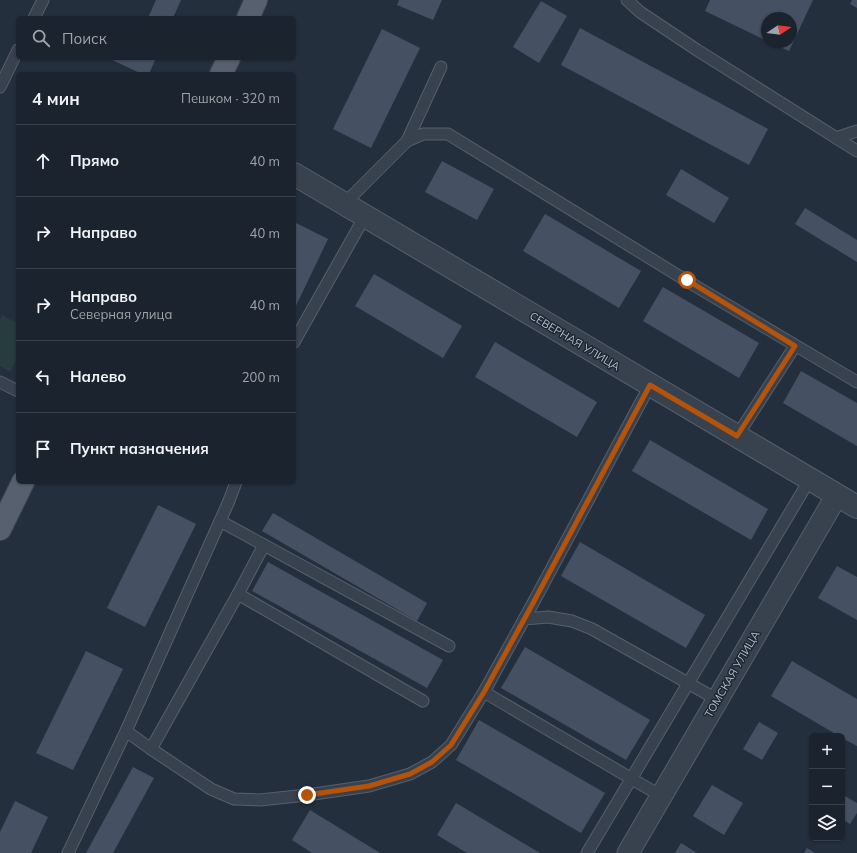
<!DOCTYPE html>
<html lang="ru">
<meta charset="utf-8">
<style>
body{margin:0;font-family:Mulish,sans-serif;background:#282f3a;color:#f1f3f6}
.controls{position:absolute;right:12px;bottom:12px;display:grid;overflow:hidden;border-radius:6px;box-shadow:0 1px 3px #0004}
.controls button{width:36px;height:36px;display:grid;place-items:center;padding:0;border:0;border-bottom:1px solid #39404a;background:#1b232e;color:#f1f3f6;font:20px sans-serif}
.compass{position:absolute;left:761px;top:12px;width:36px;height:36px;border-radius:50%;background:#1b232e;box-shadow:0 1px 3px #0004;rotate:77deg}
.stop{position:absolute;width:12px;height:12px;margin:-9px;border:3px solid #b45309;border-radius:50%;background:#fff}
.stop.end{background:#b45309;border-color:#fff;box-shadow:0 1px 4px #0008}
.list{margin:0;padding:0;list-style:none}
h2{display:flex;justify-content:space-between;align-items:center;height:52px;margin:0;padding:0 16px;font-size:17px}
h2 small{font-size:13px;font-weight:400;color:#a0a4aa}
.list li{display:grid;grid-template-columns:26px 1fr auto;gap:12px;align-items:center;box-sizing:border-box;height:72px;padding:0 16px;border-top:1px solid #39404a}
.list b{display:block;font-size:15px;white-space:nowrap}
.list p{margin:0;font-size:13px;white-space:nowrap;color:#a0a4aa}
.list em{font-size:13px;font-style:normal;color:#a0a4aa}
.icon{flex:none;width:22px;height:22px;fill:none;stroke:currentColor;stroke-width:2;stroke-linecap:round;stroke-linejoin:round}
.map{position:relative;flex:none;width:857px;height:853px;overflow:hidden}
.search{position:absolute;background:#1b232e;box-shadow:0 1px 3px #0004;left:16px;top:16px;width:280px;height:44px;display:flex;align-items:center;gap:10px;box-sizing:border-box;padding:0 14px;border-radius:6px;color:#a0a4aa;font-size:15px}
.panel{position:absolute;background:#1b232e;box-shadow:0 1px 3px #0004;left:16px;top:72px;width:280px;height:412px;border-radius:6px}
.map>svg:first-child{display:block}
</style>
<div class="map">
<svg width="857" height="853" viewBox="0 0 857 853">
<rect width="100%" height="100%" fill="#242f3e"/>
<polygon fill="#263c3f" points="2,315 18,324 18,356 10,372 0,366 0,319"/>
<g fill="#455162">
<polygon points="156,0 181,0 173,18 148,18"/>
<polygon points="399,0 442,0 433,20 397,5"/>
<polygon points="710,0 813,0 789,51 769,42 791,42 791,18 767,18 767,41 705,11"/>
<polygon points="852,0 857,0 857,8 850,4"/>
<polygon points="541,1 567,16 539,63 513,47"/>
<polygon points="580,28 768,129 749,165 561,65"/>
<polygon points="382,29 420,48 371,148 333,129"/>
<polygon points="108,58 156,58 149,74 142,74"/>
<polygon points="442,161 494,189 477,220 425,192"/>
<polygon points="681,169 729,198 714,223 666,195"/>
<polygon points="805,208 857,240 857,262 795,224"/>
<polygon points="545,214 641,271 619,308 523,251"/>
<polygon points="294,222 328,239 294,310"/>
<polygon points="374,274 462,326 443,358 355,306"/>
<polygon points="663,287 759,343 739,378 643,321"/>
<polygon points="495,342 597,402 577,437 475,377"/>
<polygon points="801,371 857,403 857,446 783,403"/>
<polygon points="650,440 768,509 751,540 632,471"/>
<polygon points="158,505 196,524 145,627 107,608"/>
<polygon points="273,513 427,603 417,621 262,531"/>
<polygon points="580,542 705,615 686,648 561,576"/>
<polygon points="268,562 443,660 427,688 252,591"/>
<polygon points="837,566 857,577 857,620 818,598"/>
<polygon points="525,647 650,720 626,760 501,688"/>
<polygon points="86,651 123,669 73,770 36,753"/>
<polygon points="792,661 857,699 857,746 842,738 842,736 839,736 771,696"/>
<polygon points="479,720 605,793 581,833 456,760"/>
<polygon points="759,722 778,733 762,760 743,749"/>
<polygon points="133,767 154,778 113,853 86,853"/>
<polygon points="712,785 743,803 724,835 693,816"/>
<polygon points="843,795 857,803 857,813 850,824 842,819 842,796"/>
<polygon points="15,801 48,817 31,853 0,853 0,832"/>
<polygon points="456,803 540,853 467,853 437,835"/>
<polygon points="310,810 380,853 312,853 292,840"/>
<polygon points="681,843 697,853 675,853"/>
<polygon points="807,848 815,853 804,853"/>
</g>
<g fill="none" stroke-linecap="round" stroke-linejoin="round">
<defs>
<g id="service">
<polyline points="627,0 640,12 697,50 857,151"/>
<polyline points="34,18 43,0"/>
<polyline points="0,87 18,50"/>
<polyline points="836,138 857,131"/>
<polyline points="407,141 441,67"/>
<polyline points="344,204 407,141 423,134 448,134 687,281 857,382"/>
<polyline points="294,342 365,216"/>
<polyline points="0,382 18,391"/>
<polyline points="737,436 795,346"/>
<polyline points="220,521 449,646"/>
<polyline points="238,594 423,701"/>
<polyline points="524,619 548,617 572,621 592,629 718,700"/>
<polyline points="484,692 661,796"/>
<polyline points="126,731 151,749 211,789 234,799 260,800 307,795 369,786 410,774 432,762 451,745 484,692 532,605 650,385"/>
<polyline points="151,749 238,594 264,545"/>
<polyline points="68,853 126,731 229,501 236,482"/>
<polyline points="587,853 810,479"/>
</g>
<polyline id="minor" points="628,853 837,495"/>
<polyline id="tertiary" points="294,174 857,507"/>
<g id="primary">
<polyline points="248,18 256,0"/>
<polyline points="221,74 229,58"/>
<polyline points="0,529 23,482"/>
</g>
</defs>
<use href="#service" stroke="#565f6c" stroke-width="13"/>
<use href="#minor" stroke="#565f6c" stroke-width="23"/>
<use href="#tertiary" stroke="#565f6c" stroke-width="24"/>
<use href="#primary" stroke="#414a57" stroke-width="24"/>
<use href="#service" stroke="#38414e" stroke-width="11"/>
<use href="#minor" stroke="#38414e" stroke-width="21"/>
<use href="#tertiary" stroke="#38414e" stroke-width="22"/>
<use href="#primary" stroke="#56606e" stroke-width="22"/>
</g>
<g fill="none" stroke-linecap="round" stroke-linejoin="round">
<polyline stroke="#b45309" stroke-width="5" points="307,795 369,786 410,774 432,762 451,745 484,692 532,605 650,385 737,436 795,346 687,280"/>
</g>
<g text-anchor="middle" stroke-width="3" stroke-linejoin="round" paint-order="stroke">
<g font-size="11" fill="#b4bcc9" stroke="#1d2633">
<text transform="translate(575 341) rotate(31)" y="4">СЕВЕРНАЯ УЛИЦА</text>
<text transform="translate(732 674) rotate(-60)" y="4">ТОМСКАЯ УЛИЦА</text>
</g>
</g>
</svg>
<div class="controls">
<button>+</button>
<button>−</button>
<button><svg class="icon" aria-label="layers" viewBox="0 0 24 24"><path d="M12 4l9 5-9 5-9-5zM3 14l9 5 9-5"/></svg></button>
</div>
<svg class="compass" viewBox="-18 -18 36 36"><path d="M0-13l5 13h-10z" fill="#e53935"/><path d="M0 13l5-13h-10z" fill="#a0a4aa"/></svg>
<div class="stop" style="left:687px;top:280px"></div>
<div class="stop end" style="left:307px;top:795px"></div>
<div class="search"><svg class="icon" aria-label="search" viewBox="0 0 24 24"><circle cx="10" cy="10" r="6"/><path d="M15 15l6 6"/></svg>Поиск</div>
<section class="panel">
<h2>4 мин<small>Пешком · 320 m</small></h2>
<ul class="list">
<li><svg class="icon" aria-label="ahead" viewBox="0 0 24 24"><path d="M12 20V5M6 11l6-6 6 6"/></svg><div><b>Прямо</b></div><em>40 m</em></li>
<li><svg class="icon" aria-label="right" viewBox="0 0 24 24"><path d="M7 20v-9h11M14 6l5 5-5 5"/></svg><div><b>Направо</b></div><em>40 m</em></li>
<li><svg class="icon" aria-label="right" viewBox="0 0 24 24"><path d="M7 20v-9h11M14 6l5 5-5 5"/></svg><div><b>Направо</b><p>Северная улица</p></div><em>40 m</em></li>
<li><svg class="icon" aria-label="left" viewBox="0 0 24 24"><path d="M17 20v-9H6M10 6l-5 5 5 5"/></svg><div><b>Налево</b></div><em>200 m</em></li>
<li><svg class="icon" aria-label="arrive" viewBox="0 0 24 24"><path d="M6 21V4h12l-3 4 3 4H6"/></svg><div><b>Пункт назначения</b></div></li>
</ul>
</section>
</div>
